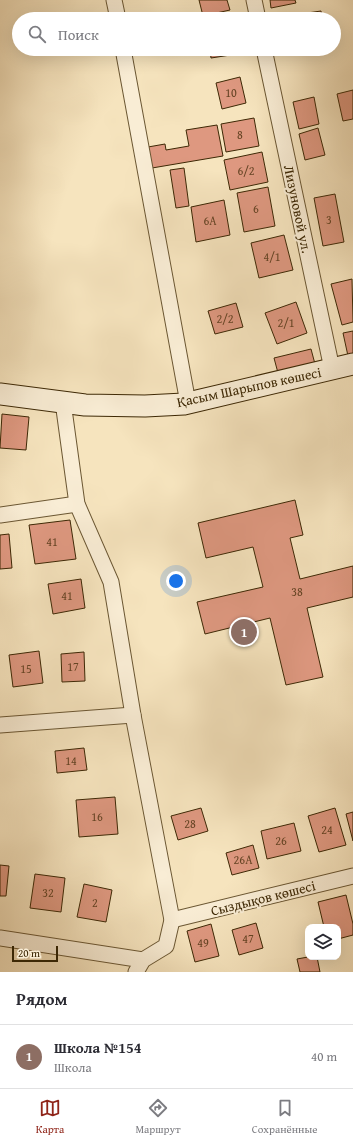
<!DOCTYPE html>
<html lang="ru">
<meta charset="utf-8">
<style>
body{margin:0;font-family:"Gentium Book Plus",serif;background:#f2f2f3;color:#2b2b33}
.controls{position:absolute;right:12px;bottom:12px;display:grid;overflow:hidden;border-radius:8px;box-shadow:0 4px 16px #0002}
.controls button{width:36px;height:36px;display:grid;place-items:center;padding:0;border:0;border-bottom:1px solid #e1e1e2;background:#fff;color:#2b2b33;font:20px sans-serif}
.scale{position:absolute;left:12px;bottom:10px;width:46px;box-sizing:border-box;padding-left:4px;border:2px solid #3d2805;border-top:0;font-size:11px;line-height:14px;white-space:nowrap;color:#3d2805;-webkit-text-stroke:3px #f9edd5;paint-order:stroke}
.you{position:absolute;left:176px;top:581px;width:14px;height:14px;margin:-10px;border:3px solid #fff;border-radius:50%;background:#1a73e8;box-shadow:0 0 0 6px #1a73e833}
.badge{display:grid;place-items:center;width:26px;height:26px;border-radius:50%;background:#8f2418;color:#fff;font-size:13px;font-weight:700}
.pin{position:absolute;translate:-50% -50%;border:2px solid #fff;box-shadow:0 1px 4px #0006}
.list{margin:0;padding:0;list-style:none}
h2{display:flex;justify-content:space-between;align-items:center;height:52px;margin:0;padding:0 16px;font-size:17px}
h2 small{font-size:13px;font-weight:400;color:#7c7c81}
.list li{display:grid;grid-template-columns:26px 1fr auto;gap:12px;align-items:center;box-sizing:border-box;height:64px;padding:0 16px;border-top:1px solid #e1e1e2}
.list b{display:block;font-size:15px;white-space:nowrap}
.list p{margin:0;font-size:13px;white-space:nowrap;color:#7c7c81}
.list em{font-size:13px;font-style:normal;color:#7c7c81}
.icon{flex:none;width:22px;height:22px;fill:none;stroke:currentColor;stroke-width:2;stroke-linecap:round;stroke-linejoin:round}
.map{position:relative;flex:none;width:353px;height:972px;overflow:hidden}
.search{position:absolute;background:#fff;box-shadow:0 4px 16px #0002;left:12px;right:12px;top:12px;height:44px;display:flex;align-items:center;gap:10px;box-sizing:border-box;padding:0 14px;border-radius:22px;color:#7c7c81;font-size:15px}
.sheet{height:116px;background:#fff}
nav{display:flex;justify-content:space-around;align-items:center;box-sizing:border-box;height:56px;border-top:1px solid #e1e1e2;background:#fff;font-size:11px;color:#7c7c81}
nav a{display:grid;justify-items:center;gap:2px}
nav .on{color:#8f2418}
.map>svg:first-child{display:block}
</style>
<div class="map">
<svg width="353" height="972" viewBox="0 0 353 972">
<rect width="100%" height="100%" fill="#f6e4be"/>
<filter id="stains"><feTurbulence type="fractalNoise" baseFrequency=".005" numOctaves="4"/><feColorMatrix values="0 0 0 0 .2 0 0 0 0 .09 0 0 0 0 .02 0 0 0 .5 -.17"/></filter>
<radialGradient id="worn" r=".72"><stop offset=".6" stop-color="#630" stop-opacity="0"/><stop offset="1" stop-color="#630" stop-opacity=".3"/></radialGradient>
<g fill="#de9880" stroke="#3d2805">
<polygon points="199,0 227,0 230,10 203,16"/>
<polygon points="270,0 295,0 296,3 271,8"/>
<polygon points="321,11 322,19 280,19 280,17"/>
<polygon points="210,49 236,49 237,54 211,58"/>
<polygon points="240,77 246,103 222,109 216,83"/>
<polygon points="353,90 353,119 343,121 337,94"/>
<polygon points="314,97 319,124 299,129 293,102"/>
<polygon points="254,118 259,146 226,152 221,124"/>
<polygon points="217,125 223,156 152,168 148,147 165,144 166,150 189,146 186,130"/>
<polygon points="318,128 325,155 305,160 299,134"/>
<polygon points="262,152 268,182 230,190 224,160"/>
<polygon points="184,168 189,206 176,208 170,170"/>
<polygon points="268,187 275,226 244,232 237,193"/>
<polygon points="335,194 344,242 323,246 314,198"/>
<polygon points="224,200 230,235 196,242 191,207"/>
<polygon points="284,235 293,270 259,278 251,243"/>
<polygon points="352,279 353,322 342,325 331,284"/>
<polygon points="296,302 307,333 277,344 265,313"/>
<polygon points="236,303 243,327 215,334 208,311"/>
<polygon points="353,331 353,355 348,356 343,333"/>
<polygon points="311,349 315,364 278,373 274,358"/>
<polygon points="2,414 29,417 26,450 0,448"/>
<polygon points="295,500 303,535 290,538 300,579 353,566 353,597 307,608 323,677 286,685 270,618 205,634 197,602 263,587 253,547 206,558 198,523"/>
<polygon points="70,520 76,559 35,564 29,525"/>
<polygon points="9,534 12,568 0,569 0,535"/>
<polygon points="81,579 85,608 53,614 48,584"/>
<polygon points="39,651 43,683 13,687 9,655"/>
<polygon points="84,652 85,681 62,682 61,654"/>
<polygon points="84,748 87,770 57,773 55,751"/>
<polygon points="115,797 118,834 79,837 76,800"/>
<polygon points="201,808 208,831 178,840 171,816"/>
<polygon points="335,808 346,845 319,852 308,816"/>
<polygon points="353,812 353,841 346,814"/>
<polygon points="294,823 301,851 267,859 261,831"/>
<polygon points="253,845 259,868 232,875 226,853"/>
<polygon points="0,865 9,866 6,896 0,896"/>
<polygon points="35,874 65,878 61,912 30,908"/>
<polygon points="84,884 112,890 106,922 77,917"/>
<polygon points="346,895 353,924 353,935 338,939 338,927 324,927 318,902"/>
<polygon points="256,923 263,948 239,955 232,930"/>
<polygon points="211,924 219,956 195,962 187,931"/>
<polygon points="308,957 317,957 320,972 300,972 297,959"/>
</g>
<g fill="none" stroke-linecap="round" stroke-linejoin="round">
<defs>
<g id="street">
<polyline points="114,0 118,19"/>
<polyline points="254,0 258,19"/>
<polyline points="123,49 188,403"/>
<polyline points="264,49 332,369"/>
<polyline points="63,402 77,504 111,582 133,715 172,920 166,946 143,960 136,972"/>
<polyline points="0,515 77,504"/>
<polyline points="0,725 133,715"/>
<polyline points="172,920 353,876"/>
<polyline points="0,938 143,960"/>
</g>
<polyline id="secondary" points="0,394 85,405 145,406 184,404 353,364"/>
</defs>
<use href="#street" stroke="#6b5733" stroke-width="17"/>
<use href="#secondary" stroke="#3d2805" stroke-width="23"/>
<use href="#street" stroke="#f9edd5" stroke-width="15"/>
<use href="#secondary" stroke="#f9edd5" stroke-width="21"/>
</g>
<g text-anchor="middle" stroke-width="4" stroke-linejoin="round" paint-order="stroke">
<g font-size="12" fill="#654424">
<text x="231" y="97">10</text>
<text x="240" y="139">8</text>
<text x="246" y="175">6/2</text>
<text x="256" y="213">6</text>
<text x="329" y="224">3</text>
<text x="210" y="225">6А</text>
<text x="272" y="261">4/1</text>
<text x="225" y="323">2/2</text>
<text x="286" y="327">2/1</text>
<text x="52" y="546">41</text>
<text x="297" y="596">38</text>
<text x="67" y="600">41</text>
<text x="73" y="671">17</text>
<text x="26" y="673">15</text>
<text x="71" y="765">14</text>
<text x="97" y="821">16</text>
<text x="190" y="828">28</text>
<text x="327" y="834">24</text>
<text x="281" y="845">26</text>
<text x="243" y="864">26А</text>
<text x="48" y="897">32</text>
<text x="95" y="907">2</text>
<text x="248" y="943">47</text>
<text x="203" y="947">49</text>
</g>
<g font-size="14" fill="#3d2805" stroke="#f9edd5">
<text transform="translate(298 209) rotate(78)" y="5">Лизуновой ул.</text>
<text transform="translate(249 387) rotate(-12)" y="5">Қасым Шарыпов көшесі</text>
<text transform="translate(263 898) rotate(-14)" y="5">Сыздықов көшесі</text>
</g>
</g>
<rect width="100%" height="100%" filter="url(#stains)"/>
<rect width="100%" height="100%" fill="url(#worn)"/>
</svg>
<div class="controls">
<button><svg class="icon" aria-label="layers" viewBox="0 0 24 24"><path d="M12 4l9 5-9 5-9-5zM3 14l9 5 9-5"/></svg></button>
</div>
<div class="scale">20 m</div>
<div class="you"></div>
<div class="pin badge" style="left:244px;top:632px;background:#8d6e63">1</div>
<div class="search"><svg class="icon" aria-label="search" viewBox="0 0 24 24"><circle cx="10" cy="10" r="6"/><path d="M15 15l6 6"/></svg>Поиск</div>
</div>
<section class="sheet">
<h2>Рядом<small></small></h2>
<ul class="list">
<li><span class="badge" style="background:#8d6e63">1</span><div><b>Школа №154</b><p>Школа</p></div><em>40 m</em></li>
</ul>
</section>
<nav>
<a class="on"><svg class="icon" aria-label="map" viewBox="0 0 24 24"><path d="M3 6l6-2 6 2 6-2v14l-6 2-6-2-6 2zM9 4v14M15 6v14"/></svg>Карта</a>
<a><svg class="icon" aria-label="directions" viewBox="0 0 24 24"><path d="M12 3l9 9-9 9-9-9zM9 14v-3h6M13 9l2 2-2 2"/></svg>Маршрут</a>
<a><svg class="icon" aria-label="saved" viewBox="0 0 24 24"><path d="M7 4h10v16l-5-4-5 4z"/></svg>Сохранённые</a>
</nav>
